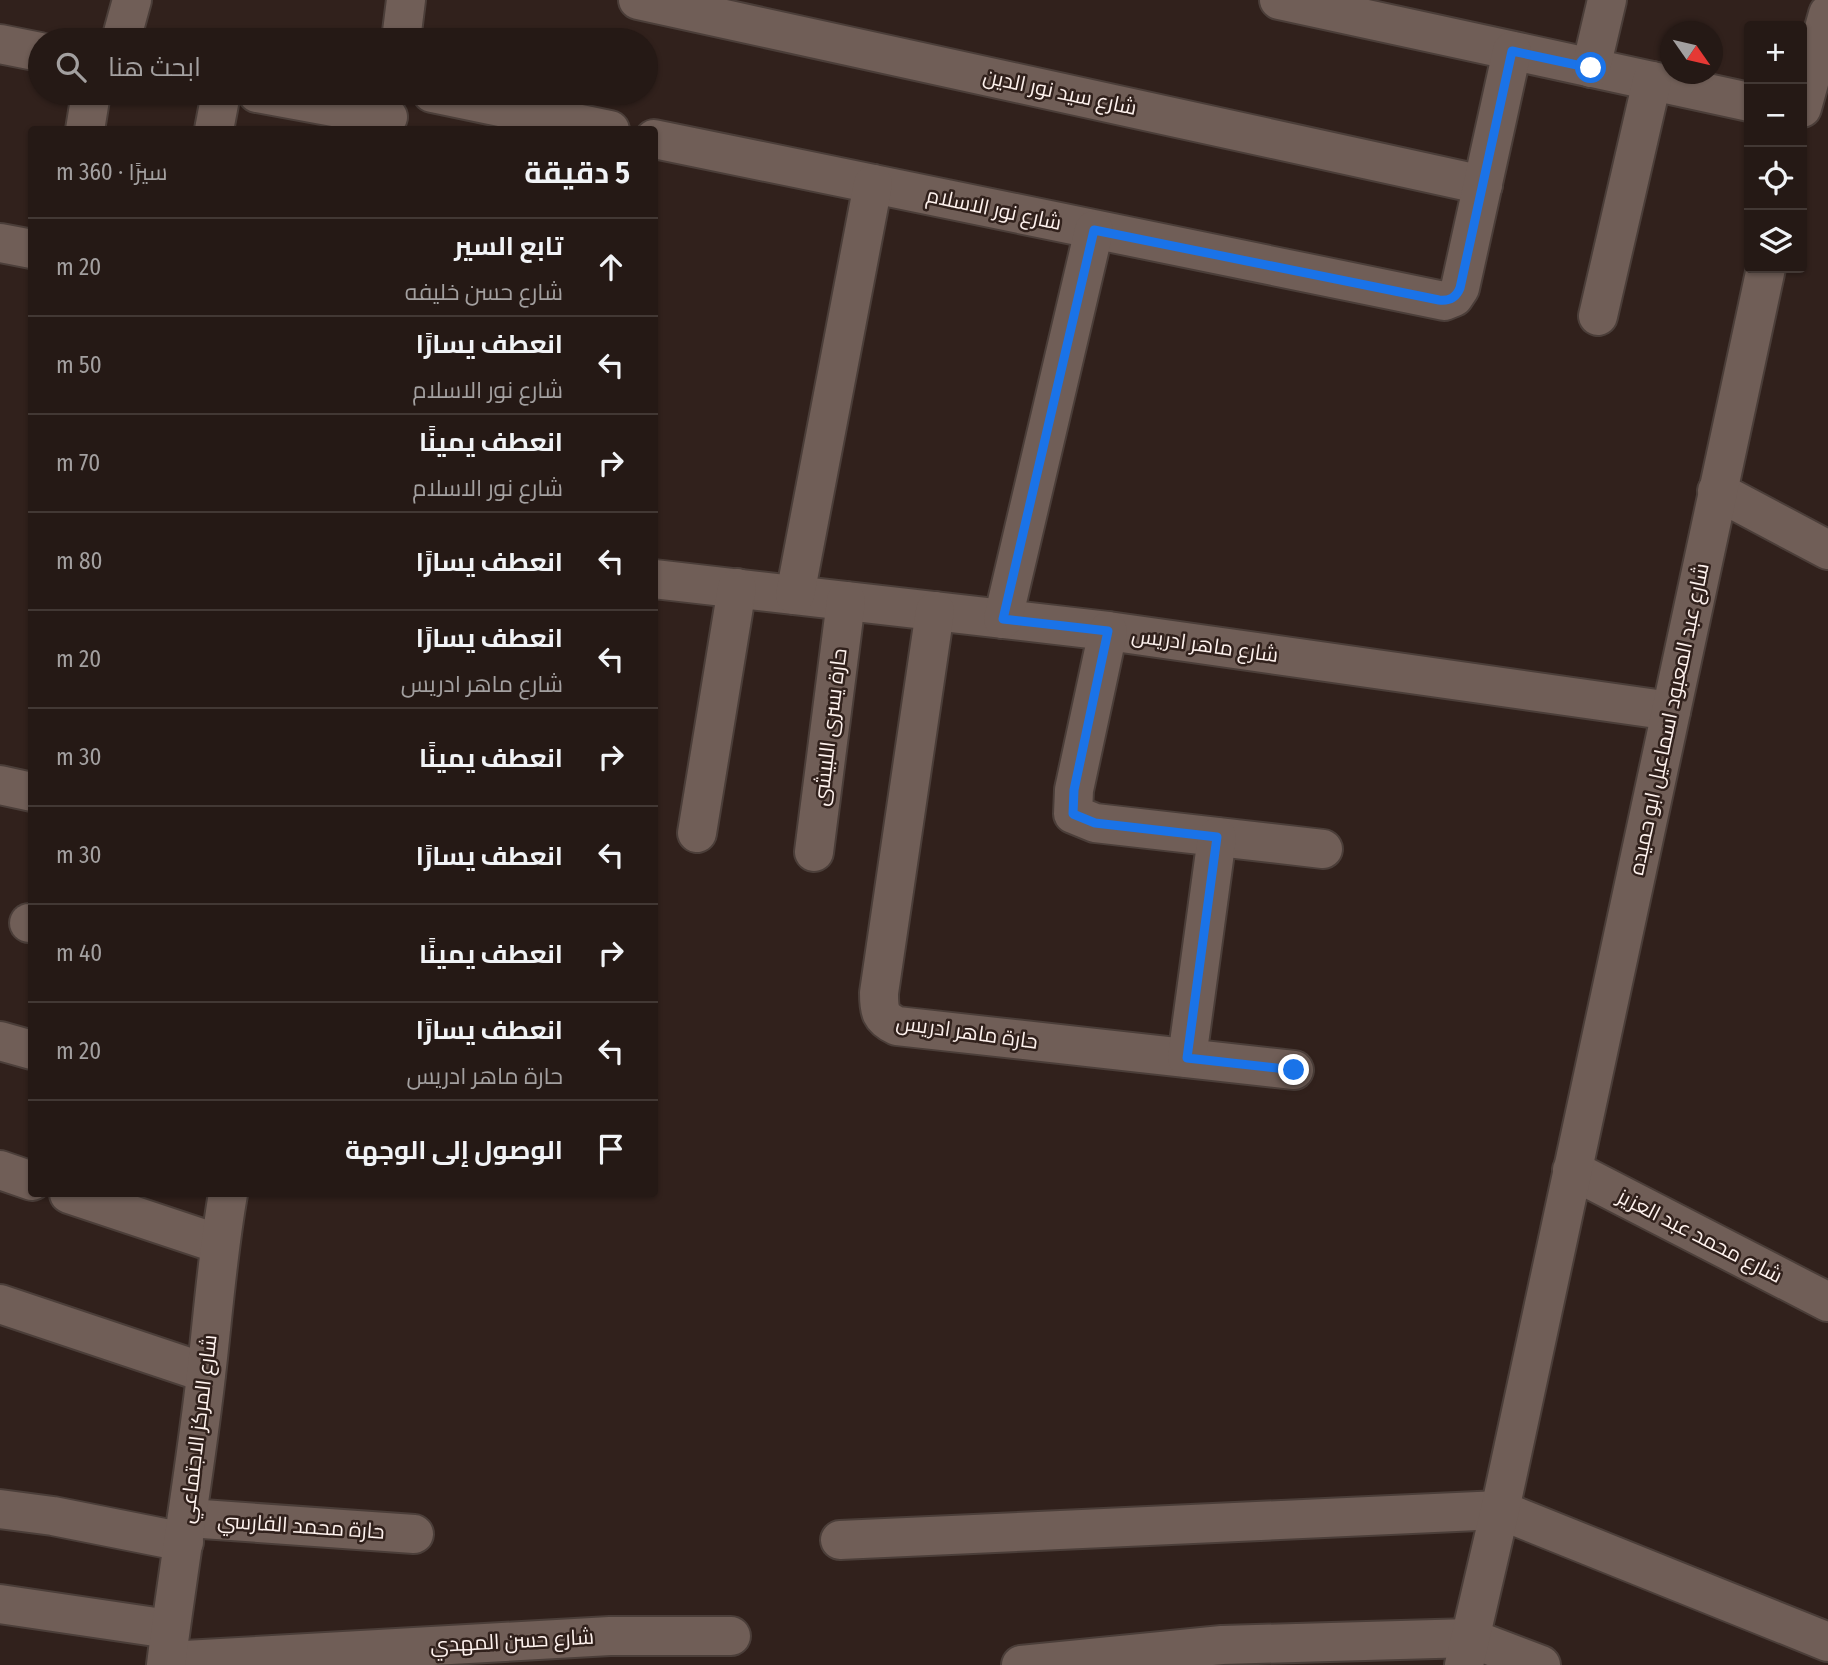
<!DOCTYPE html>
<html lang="ar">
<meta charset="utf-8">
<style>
body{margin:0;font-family:"Fira Sans Condensed",Cairo,sans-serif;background:#312622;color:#f1f3f6;direction:rtl}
.controls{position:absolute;right:21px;top:21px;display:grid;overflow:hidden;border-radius:7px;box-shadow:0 2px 5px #0004}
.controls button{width:63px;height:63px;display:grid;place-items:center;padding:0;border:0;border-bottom:2px solid #423834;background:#251915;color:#f1f3f6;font:35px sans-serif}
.compass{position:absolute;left:1660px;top:21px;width:63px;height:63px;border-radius:50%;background:#251915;box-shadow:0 2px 5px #0004;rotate:124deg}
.stop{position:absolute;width:21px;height:21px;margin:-16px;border:5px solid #1a73e8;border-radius:50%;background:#fff}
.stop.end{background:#1a73e8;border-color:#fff;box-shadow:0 2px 7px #0008}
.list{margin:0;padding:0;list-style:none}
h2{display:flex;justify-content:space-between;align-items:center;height:91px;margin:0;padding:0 28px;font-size:30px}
h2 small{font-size:23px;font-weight:400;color:#a3a0a0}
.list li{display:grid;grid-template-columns:46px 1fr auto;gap:21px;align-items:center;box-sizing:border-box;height:98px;padding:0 28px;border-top:2px solid #423834}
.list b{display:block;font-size:26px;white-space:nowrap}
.list p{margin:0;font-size:23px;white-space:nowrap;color:#a3a0a0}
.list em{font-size:23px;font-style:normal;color:#a3a0a0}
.icon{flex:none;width:38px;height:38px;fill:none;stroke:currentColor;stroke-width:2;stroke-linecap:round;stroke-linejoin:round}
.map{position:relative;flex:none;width:1828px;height:1665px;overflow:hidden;direction:ltr}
.search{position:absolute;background:#251915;box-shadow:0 2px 5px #0004;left:28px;top:28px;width:630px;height:77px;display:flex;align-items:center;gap:18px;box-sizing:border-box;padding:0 24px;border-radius:38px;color:#a3a0a0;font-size:26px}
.panel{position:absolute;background:#251915;box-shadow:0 2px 5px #0004;left:28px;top:126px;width:630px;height:1071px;border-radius:7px;direction:rtl}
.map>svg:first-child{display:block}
</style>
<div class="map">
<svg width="1828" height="1665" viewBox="0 0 1828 1665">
<rect width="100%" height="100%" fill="#31211c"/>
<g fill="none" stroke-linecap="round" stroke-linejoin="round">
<defs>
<g id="street">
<polyline points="638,0 1483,185"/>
<polyline points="1279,0 1749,102"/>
<polyline points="121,40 132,0"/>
<polyline points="401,40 406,0"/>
<polyline points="0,44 40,52"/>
<polyline points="1591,68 1607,0"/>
<polyline points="257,93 388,117"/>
<polyline points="432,93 610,130"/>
<polyline points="1802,108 1828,14"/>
<polyline points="85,130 91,93"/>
<polyline points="214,130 221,93"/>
<polyline points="654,139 1444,301 1454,297 1460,288 1512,51"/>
<polyline points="0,243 32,249"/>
<polyline points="1598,316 1652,81"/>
<polyline points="1717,491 1828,550"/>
<polyline points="654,579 1108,631 1671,711"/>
<polyline points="795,595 873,184"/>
<path d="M935,611L879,993C879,1011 880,1018 897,1026L1294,1070"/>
<polyline points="1003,619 1094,230"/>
<polyline points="1108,631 1074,790 1073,814 1095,823 1323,849"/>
<polyline points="0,785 32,792"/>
<polyline points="697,833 737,588"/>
<polyline points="814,852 846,601"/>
<polyline points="29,923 32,923"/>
<polyline points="0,1041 32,1050"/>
<polyline points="1187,1058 1217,837"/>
<polyline points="0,1170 32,1181"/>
<polyline points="1572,1170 1828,1302"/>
<polyline points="69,1194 219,1244"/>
<polyline points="0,1304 206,1373"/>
<polyline points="0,1509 53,1516 184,1542"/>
<polyline points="188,1518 414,1534"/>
<polyline points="840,1540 1500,1510 1828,1642"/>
<polyline points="0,1604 169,1629"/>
<polyline points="167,1661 610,1636 731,1636"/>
<path d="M166,1665C177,1577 192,1489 203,1400C212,1331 216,1262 228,1194"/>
<polyline points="1021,1665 1222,1645 1470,1638 1541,1665"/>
<polyline points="1464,1665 1500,1510 1766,268"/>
</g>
</defs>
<use href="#street" stroke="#4b3e39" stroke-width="42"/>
<use href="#street" stroke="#705e57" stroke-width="38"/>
</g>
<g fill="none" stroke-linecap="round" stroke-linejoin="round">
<path stroke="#1a73e8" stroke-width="9" d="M1294,1070L1187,1058L1217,837L1095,823L1073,814L1074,790L1108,631L1003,619L1094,230L1439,300C1449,301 1456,298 1460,288L1512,51L1591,68"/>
</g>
<g text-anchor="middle" stroke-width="5" stroke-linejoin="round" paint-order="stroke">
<g font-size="21" fill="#fef2ee" stroke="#31211c">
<text transform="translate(1060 92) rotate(12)" y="7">شارع سيد نور الدين</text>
<text transform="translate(994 209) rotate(12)" y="7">شارع نور الاسلام</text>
<text transform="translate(1205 645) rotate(8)" y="7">شارع ماهر ادريس</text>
<text transform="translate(1669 719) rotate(-78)" y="7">شارع عبد المعبود اسماعيل ابو حميده</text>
<text transform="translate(830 727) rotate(-83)" y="7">حارة يسرى اللبيشى</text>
<text transform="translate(967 1032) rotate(8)" y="7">حارة ماهر ادريس</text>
<text transform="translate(1700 1236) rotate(27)" y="7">شارع محمد عبد العزيز</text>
<text transform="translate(198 1429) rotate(-83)" y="7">شارع المركز الاجتماعي</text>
<text transform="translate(301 1526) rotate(4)" y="7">حارة محمد الفارسي</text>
<text transform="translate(512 1641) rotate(-3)" y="7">شارع حسن المهدي</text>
</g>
</g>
</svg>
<div class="controls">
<button>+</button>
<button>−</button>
<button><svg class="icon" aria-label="locate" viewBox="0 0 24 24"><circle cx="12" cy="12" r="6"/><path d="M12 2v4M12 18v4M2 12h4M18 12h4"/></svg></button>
<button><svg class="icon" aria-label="layers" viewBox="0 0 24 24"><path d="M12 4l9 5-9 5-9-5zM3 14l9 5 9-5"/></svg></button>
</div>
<svg class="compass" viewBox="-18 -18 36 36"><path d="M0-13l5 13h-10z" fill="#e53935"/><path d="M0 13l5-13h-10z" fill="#a3a0a0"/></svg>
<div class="stop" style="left:1591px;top:68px"></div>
<div class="stop end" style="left:1294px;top:1070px"></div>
<div class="search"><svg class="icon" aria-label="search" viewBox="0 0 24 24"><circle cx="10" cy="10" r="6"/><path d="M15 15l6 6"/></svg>ابحث هنا</div>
<section class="panel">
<h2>5 دقيقة<small>سيرًا · 360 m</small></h2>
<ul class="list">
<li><svg class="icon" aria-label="ahead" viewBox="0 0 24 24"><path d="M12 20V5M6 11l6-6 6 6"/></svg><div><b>تابع السير</b><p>شارع حسن خليفه</p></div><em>20 m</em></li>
<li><svg class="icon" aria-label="left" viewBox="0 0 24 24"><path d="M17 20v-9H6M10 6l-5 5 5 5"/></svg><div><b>انعطف يسارًا</b><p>شارع نور الاسلام</p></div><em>50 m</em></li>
<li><svg class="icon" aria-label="right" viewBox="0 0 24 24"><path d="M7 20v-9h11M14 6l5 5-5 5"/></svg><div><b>انعطف يمينًا</b><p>شارع نور الاسلام</p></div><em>70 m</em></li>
<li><svg class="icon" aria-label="left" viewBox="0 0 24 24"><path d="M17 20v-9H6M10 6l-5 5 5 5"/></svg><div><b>انعطف يسارًا</b></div><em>80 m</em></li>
<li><svg class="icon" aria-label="left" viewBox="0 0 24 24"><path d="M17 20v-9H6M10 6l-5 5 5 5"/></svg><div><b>انعطف يسارًا</b><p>شارع ماهر ادريس</p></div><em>20 m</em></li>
<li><svg class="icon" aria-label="right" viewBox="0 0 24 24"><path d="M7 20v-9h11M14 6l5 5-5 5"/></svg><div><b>انعطف يمينًا</b></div><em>30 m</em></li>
<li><svg class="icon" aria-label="left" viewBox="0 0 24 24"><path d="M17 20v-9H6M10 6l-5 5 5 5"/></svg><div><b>انعطف يسارًا</b></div><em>30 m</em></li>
<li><svg class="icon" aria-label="right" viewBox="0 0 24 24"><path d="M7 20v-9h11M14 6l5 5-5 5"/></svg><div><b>انعطف يمينًا</b></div><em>40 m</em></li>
<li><svg class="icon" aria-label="left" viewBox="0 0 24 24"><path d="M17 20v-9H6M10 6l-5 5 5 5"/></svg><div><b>انعطف يسارًا</b><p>حارة ماهر ادريس</p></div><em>20 m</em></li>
<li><svg class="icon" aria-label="arrive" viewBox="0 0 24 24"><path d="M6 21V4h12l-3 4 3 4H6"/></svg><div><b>الوصول إلى الوجهة</b></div></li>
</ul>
</section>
</div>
